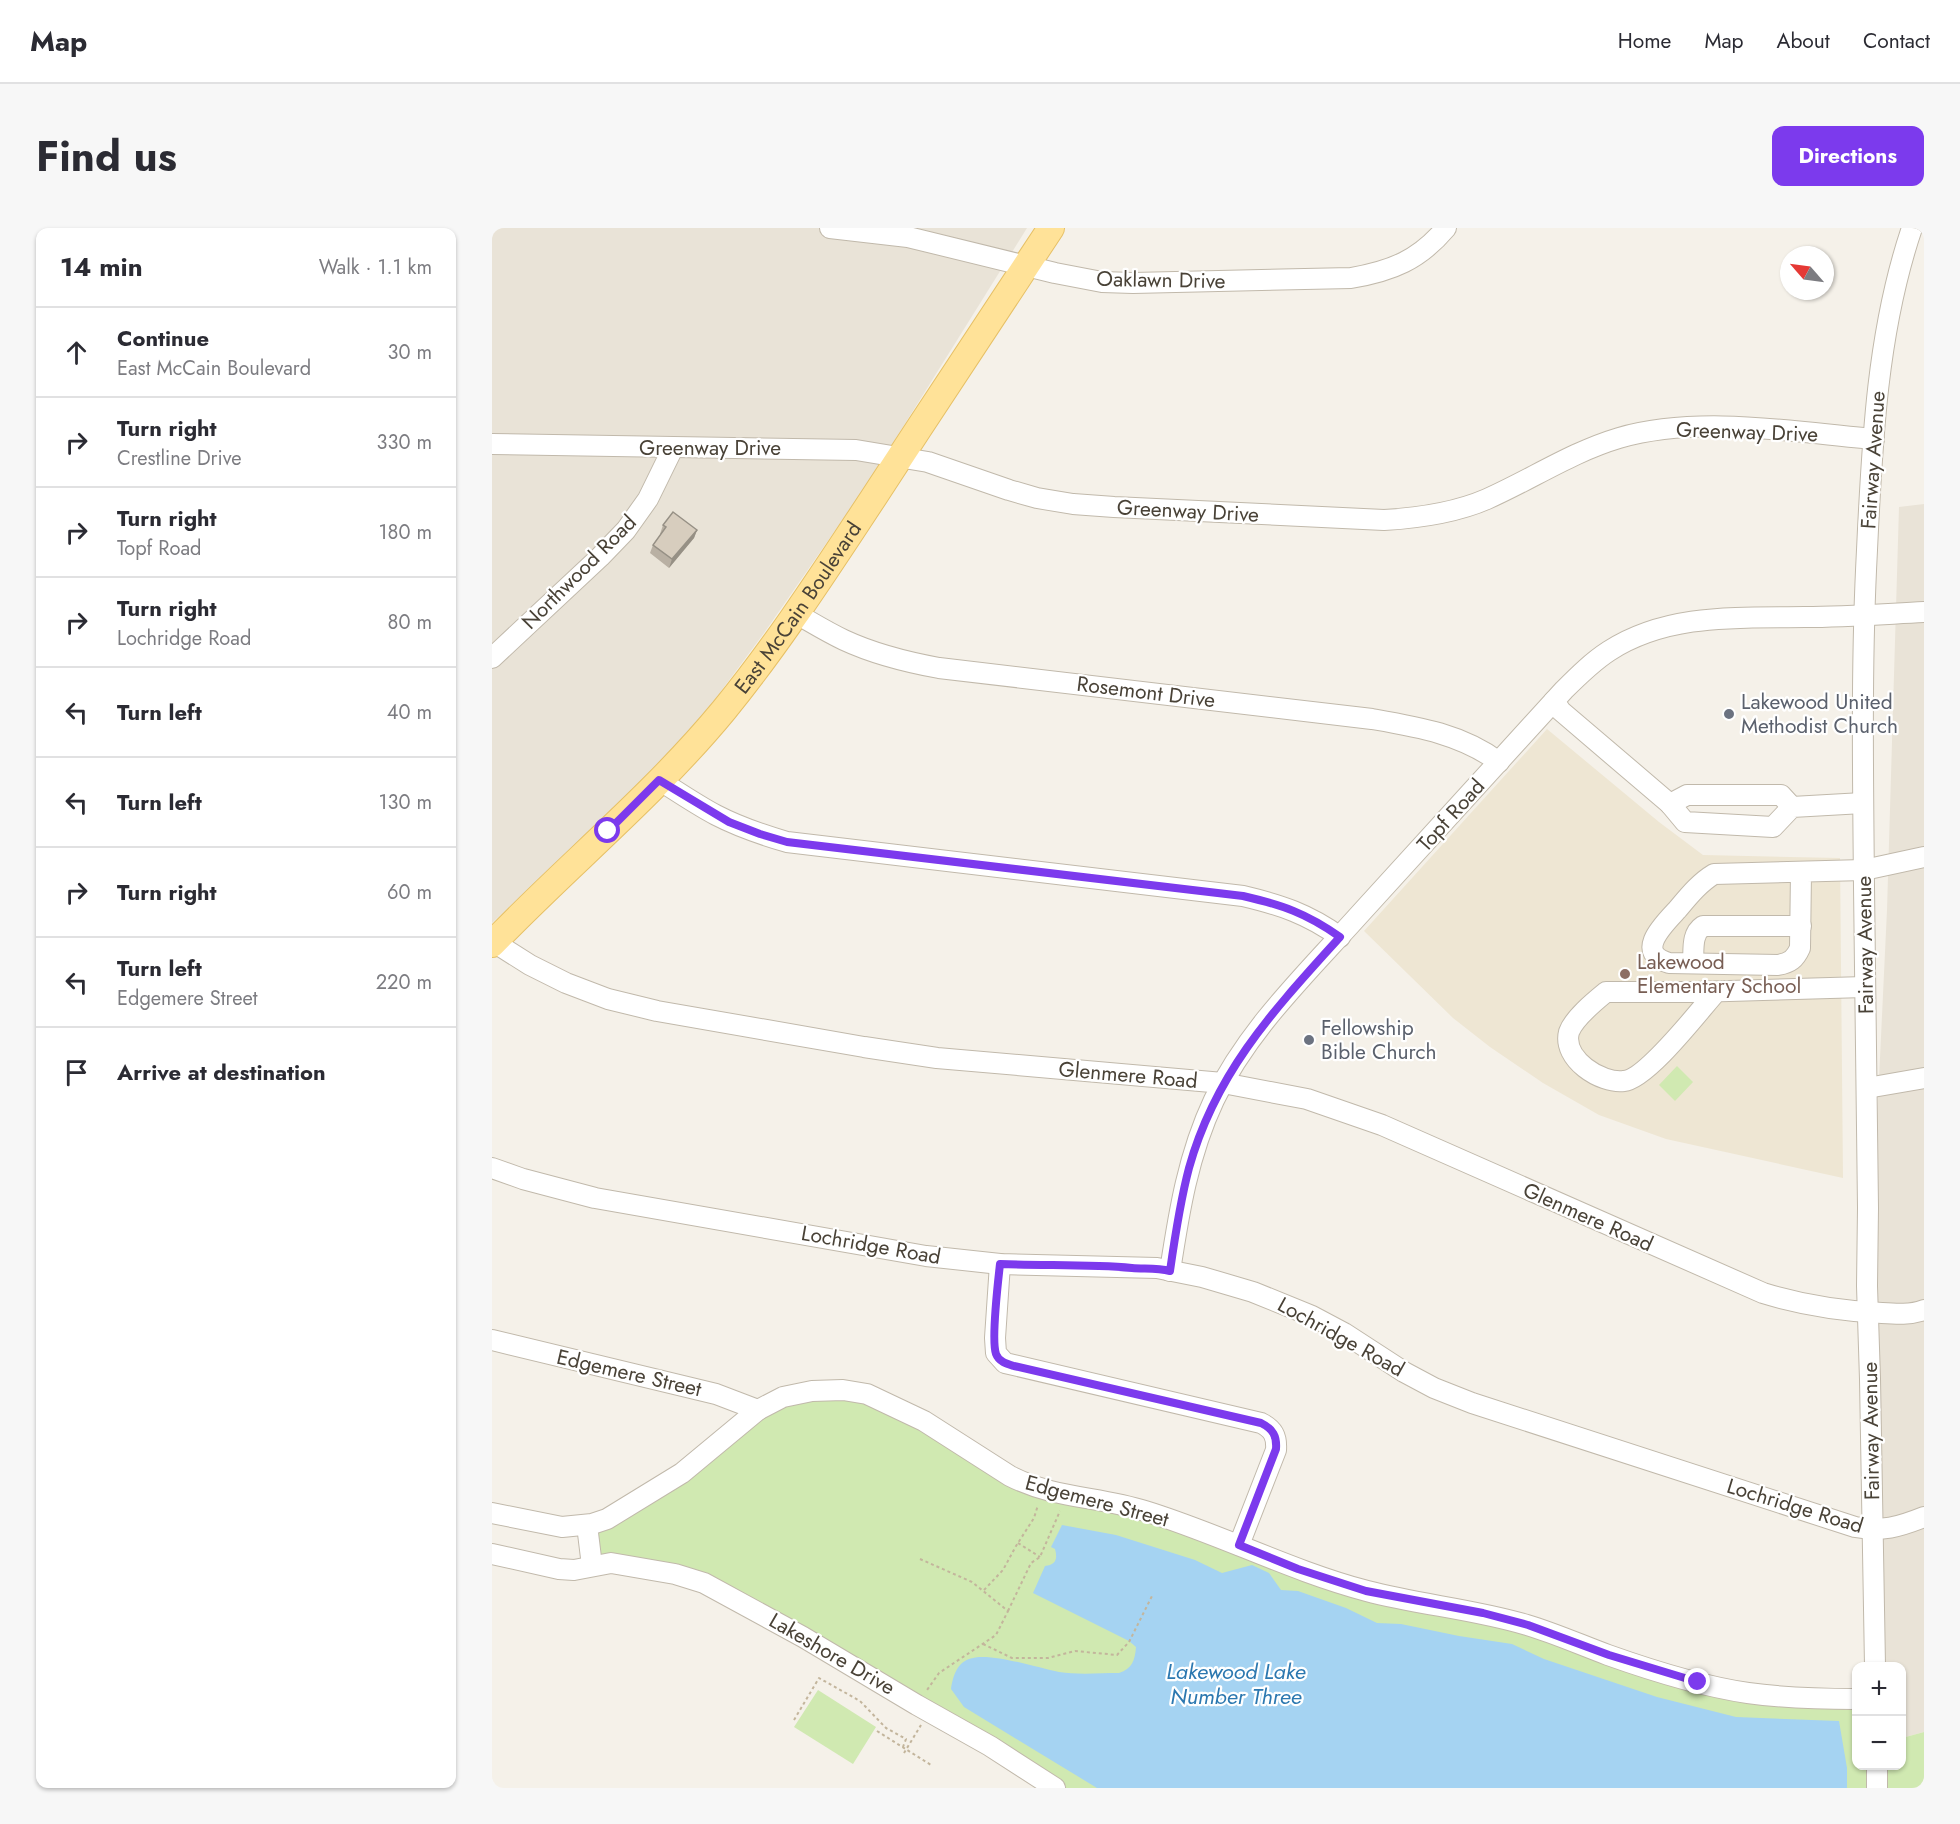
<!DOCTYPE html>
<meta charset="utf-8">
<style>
body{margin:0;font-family:Jost,sans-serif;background:#f7f7f7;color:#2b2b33}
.controls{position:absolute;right:18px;bottom:18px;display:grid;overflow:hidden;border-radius:12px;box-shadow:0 2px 4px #0004}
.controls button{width:54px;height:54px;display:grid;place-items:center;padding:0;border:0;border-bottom:2px solid #e1e1e2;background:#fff;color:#2b2b33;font:30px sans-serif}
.compass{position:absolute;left:1288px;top:18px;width:54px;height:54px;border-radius:50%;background:#fff;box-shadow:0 2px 4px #0004;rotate:298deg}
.stop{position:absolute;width:18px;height:18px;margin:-14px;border:4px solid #7c3aed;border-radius:50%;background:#fff}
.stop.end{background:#7c3aed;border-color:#fff;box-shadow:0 2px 6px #0008}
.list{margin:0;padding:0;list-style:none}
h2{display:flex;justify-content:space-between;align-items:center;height:78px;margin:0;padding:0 24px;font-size:26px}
h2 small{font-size:20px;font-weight:400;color:#7c7c81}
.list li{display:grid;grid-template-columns:39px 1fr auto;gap:18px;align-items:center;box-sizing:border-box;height:90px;padding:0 24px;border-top:2px solid #e1e1e2}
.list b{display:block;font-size:22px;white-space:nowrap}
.list p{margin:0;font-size:20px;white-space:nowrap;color:#7c7c81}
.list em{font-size:20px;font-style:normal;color:#7c7c81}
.icon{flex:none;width:33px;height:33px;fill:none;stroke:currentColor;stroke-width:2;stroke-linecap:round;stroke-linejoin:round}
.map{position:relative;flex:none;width:1432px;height:1560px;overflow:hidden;border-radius:12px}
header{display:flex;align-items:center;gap:36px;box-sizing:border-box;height:84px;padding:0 30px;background:#fff;border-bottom:2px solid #e1e1e2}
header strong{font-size:28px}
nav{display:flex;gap:33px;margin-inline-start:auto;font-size:21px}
.intro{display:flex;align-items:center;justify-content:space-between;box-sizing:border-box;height:144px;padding:0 36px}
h1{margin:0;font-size:42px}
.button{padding:15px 27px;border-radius:12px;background:#7c3aed;color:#fff;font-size:21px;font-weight:700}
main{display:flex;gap:36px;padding:0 36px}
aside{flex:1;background:#fff;border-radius:12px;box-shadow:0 2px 4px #0004}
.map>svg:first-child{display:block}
</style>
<header>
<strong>Map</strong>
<nav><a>Home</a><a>Map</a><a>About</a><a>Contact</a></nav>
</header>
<div class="intro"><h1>Find us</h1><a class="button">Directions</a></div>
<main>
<aside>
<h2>14 min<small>Walk · 1.1 km</small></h2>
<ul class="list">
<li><svg class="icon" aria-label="ahead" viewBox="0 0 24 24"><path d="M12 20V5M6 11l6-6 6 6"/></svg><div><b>Continue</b><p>East McCain Boulevard</p></div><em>30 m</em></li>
<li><svg class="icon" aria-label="right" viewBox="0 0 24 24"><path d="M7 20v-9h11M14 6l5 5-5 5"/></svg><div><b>Turn right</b><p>Crestline Drive</p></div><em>330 m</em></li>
<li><svg class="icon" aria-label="right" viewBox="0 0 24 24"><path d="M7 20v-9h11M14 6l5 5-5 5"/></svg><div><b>Turn right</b><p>Topf Road</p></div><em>180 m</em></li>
<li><svg class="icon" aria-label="right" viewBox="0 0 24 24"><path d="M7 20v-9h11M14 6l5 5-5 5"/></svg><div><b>Turn right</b><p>Lochridge Road</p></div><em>80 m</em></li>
<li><svg class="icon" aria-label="left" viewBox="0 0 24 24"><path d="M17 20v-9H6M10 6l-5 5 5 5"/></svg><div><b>Turn left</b></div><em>40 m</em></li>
<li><svg class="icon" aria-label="left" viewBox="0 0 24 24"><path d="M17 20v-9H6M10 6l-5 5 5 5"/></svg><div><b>Turn left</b></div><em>130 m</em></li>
<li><svg class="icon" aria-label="right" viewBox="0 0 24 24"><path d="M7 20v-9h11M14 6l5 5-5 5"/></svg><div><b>Turn right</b></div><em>60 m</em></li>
<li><svg class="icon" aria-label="left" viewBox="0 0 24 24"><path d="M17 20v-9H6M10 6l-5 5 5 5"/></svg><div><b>Turn left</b><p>Edgemere Street</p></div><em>220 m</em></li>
<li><svg class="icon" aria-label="arrive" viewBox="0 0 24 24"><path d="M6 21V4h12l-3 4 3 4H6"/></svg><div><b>Arrive at destination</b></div></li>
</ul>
</aside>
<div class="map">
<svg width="1432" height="1560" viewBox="0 0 1432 1560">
<rect width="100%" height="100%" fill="#f5f1e9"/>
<g fill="#e9e3d7">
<polygon points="0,0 535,0 376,255 272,405 190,516 84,618 0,695"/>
<polygon points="1432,276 1432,1504 1410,1510 1410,1438 1382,1438 1376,1084 1395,682 1407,279"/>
</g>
<polygon fill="#eee6d3" points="1055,501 1167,594 1211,627 1348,630 1351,950 1174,911 1107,887 1051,855 998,819 961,790 872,703"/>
<g fill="#d0e9b1">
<polygon points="1185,838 1201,854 1183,873 1167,857"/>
<polygon points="338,1161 432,1193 531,1255 747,1317 1194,1451 1364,1471 1364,1538 1410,1538 1410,1510 1432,1504 1432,1560 555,1560 212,1355 100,1338 95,1297 115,1291 266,1182"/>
<polygon points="326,1462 384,1499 361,1536 302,1499"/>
</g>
<path fill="#a5d3f2" d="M570,1297L624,1307L703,1332L730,1345L760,1337L777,1345L789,1362L806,1363L854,1380L885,1395L909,1396L967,1408L1020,1416L1052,1431L1165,1469L1244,1489L1347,1493L1355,1540V1560H605L472,1479L459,1461C461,1449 464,1436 477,1431C497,1423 545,1440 567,1444C586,1447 608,1445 627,1445C640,1441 643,1432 644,1419L637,1413L541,1365L553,1338C563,1337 566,1332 563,1321L559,1319Z"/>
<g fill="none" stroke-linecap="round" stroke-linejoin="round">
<defs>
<g id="minor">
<path d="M338,0L416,9L563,45L610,54L641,55L859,50C900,43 927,32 954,0"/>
<path d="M0,216L364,222L436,234L517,262L545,270L581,276L622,279L892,292C926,290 963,285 995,271C1040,251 1080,224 1127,210C1207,187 1301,204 1382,211"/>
<path d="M303,385C319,394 335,404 352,412C382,426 414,434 447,440L880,491C926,499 969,506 1007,534"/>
<polyline points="0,430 108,329 134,302 156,271 181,220"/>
<polyline points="1062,473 1069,483 1178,576 1193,594 1281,599 1300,579 1371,575"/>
<path d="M167,552C186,564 205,577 224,587C247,599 271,607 295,614L751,668C789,677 816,686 848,709"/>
<polyline points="1178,576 1195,567 1289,567 1300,579"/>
<path d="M1309,644L1308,720C1303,731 1298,735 1286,737L1177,735C1142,725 1171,697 1185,682C1196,669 1207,655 1222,646L1372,642L1432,629"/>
<path d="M0,713L38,737L74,755L116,771L165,783L372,819L445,830L731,855L815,871L890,897L1271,1065C1310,1077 1349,1083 1390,1085C1404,1086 1419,1087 1432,1082"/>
<path d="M1201,735C1202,722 1199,706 1211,698H1309"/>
<path d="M1224,764C1207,783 1155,851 1132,853C1109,856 1070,831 1077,804C1082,790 1103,773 1114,764H1203L1373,759"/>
<polyline points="1375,860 1432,850"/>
<path d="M0,940L31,951L103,970L434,1028L508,1036L665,1040L710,1049L761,1064L820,1088L852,1105L912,1144L942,1160L980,1175L1363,1299C1390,1304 1407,1299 1432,1289"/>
<path d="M508,1036L503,1110L504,1125L513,1135L769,1195C781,1201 785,1208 784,1222L747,1317"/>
<path d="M678,1043C687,984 696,927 722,872C756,801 815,745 867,687C936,612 1004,537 1072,462C1086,448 1100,434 1117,423C1176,385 1246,390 1313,389C1353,389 1392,386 1432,384"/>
<path d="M0,1112L224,1166L266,1182L291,1169L320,1163L351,1162L375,1166L432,1193L518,1248C563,1271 606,1268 653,1283C728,1306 799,1343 875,1363C928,1377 982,1381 1035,1397C1062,1405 1089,1417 1116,1427C1161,1443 1208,1458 1256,1465C1292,1470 1328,1471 1364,1471"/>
<polyline points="0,1285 70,1299 100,1296 115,1291 190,1245 266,1182"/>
<polyline points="95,1297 100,1338"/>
<polyline points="0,1326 67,1341 82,1342 119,1335 183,1346 212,1355 311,1409 425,1477 498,1518 563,1560"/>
<path d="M1383,1438L1378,1151L1375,1058L1376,980C1375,873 1373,766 1372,659C1371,546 1369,435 1375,322C1380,215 1385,103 1420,0"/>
<polyline points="1385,1538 1385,1560"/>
</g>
<g id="major">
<path id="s1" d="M0,716C76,637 162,567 232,482C286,416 333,343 380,272C439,181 499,91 559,0"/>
</g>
</defs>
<use href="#minor" stroke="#c1b9ab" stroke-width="22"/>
<use href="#major" stroke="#e6c066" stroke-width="28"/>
<g stroke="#c3b59c" stroke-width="2" stroke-dasharray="3 3" stroke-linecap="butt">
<polyline points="526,1315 548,1329"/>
<polyline points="428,1331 480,1354 516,1383 504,1407 447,1445 435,1462"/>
<polyline points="492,1362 511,1342 524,1318 542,1290 546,1277"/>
<polyline points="516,1383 539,1335 548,1329 568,1283"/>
<polyline points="491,1416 520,1430 556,1430 583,1423 625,1427 637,1414 661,1366"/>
<polyline points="302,1492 327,1450 368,1473 394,1500 414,1511 411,1519"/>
<polyline points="385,1503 439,1537"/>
<polyline points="412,1525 429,1497"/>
</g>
<use href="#minor" stroke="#fff" stroke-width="20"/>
<use href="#major" stroke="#ffe298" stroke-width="26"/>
</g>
<polygon fill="#b9b0a3" points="171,297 205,302 202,310 177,340 158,325 161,317 169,306 168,306"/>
<polygon fill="#969085" points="205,302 202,310 177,340 180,331"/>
<polygon fill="#d7cdbe" stroke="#969085" stroke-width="1.5" points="181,284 205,302 180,331 161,317 174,299 171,297"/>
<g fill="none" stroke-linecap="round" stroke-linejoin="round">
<path stroke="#7c3aed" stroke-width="8" d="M116,603L167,552L237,594L268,606L295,614L751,668C790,677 814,685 848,709C783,781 724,843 697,940C688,974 683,1008 678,1043C665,1040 653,1041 640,1040C596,1036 552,1038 508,1036C506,1054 499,1112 504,1126C507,1134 515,1136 522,1138L769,1195C781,1201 785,1208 784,1221L747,1317L806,1341L874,1363L991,1385L1036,1397L1117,1427L1206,1454"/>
</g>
<g fill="#6b7280" stroke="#fff" stroke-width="2">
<circle cx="1237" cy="486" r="6"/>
<circle cx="817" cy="812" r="6"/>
</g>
<circle fill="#8d6e63" stroke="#fff" stroke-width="2" cx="1133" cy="746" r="6"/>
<g text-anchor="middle" stroke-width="4.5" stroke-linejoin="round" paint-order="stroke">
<g font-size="21" fill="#494237" stroke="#fff">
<text transform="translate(669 52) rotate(1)" y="7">Oaklawn Drive</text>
<text transform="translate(1255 204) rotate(2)" y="7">Greenway Drive</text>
<text x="218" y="227">Greenway Drive</text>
<text transform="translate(1381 232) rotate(-86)" y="7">Fairway Avenue</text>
<text transform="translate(696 283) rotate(3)" y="7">Greenway Drive</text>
<text transform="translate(87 344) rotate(-45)" y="7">Northwood Road</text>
<text dy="7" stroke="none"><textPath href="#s1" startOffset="456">East McCain Boulevard</textPath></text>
<text transform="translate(654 464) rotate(7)" y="7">Rosemont Drive</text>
<text transform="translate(959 587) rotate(-48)" y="7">Topf Road</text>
<text transform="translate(1373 717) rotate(-91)" y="7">Fairway Avenue</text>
<text transform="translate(636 847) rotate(5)" y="7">Glenmere Road</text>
<text transform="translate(1096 989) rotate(24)" y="7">Glenmere Road</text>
<text transform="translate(379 1017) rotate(10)" y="7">Lochridge Road</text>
<text transform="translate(849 1109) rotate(29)" y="7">Lochridge Road</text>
<text transform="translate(137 1145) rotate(13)" y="7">Edgemere Street</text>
<text transform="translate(1379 1203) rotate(-91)" y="7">Fairway Avenue</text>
<text transform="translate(605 1273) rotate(15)" y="7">Edgemere Street</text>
<text transform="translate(1303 1278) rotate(17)" y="7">Lochridge Road</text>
<text transform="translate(340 1426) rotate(30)" y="7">Lakeshore Drive</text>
</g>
<g font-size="21" fill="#5b616d" stroke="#fff" text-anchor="start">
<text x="1249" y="481">Lakewood United<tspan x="1249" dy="24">Methodist Church</tspan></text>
<text x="829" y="807">Fellowship<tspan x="829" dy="24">Bible Church</tspan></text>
</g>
<g font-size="21" fill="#785e54" stroke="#fff" text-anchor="start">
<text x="1145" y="741">Lakewood<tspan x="1145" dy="24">Elementary School</tspan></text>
</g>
<g font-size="22" font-style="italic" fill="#2c78b0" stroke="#fff">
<text x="744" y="1451">Lakewood Lake<tspan x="744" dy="25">Number Three</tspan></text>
</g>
</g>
</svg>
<div class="controls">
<button>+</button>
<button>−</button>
</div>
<svg class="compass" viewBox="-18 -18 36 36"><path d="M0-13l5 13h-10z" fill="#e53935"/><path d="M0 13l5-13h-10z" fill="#7c7c81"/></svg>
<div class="stop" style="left:116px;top:603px"></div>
<div class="stop end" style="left:1206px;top:1454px"></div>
</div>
</main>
